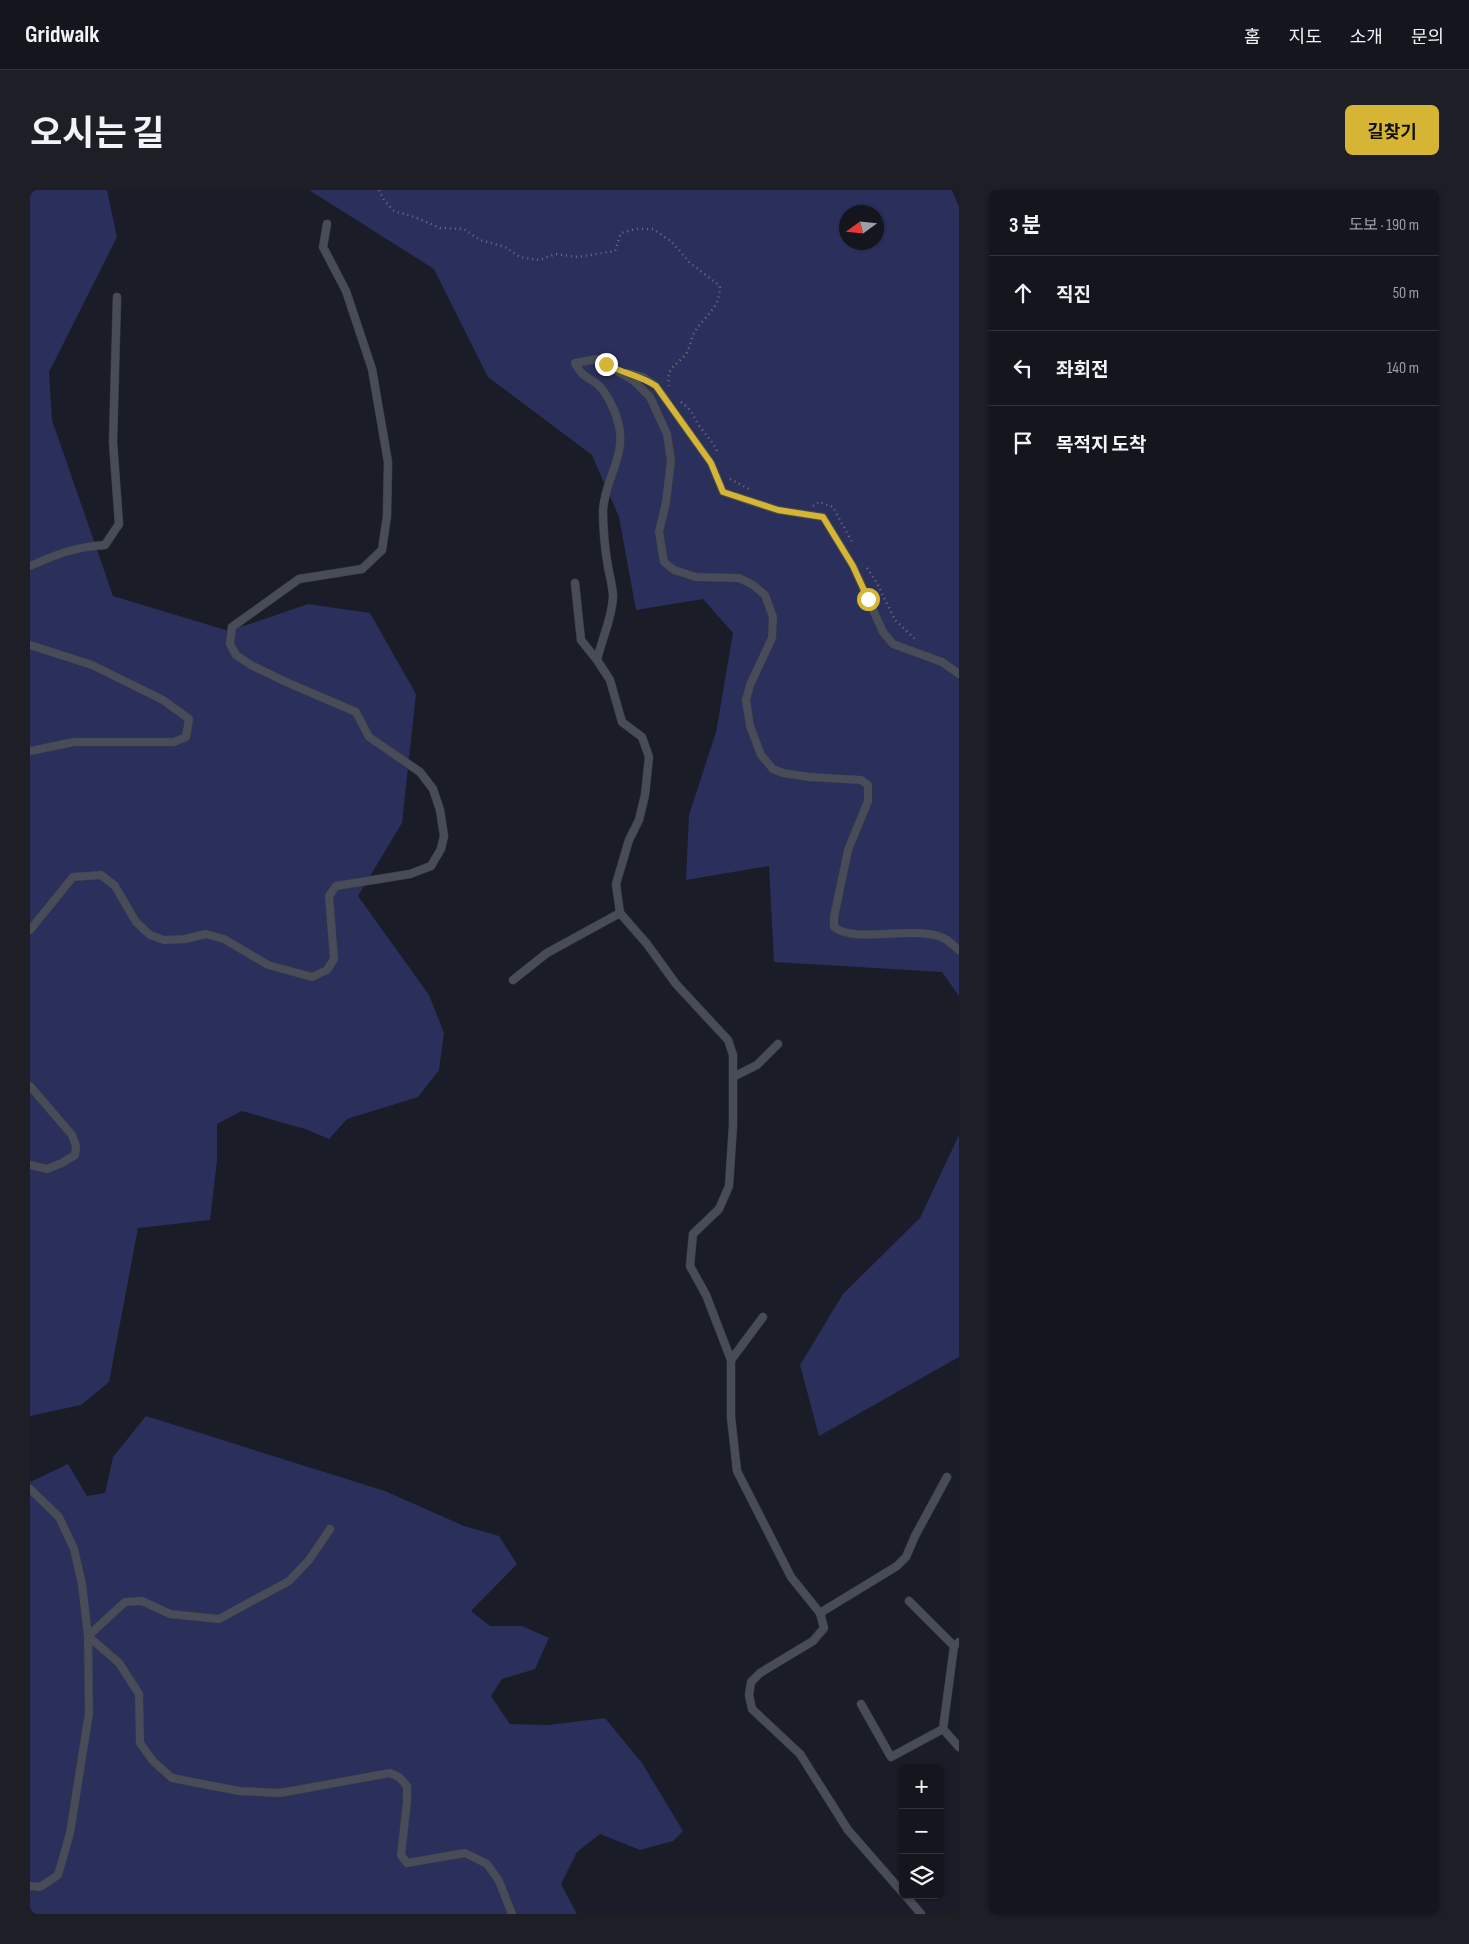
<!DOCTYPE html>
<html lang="ko">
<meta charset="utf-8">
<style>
body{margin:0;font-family:"Sofia Sans Condensed","Noto Sans KR",sans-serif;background:#1d1e26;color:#f1f3f6}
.controls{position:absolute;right:15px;bottom:15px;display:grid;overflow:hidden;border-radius:8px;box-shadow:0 1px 4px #0004}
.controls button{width:45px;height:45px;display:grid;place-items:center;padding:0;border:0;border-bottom:1px solid #33343b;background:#14151d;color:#f1f3f6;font:25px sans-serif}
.compass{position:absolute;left:809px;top:15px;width:45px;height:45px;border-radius:50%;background:#14151d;box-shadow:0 1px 4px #0004;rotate:255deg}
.stop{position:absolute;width:15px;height:15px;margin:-11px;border:4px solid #d6b534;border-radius:50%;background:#fff}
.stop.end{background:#d6b534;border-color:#fff;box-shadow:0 1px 5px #0008}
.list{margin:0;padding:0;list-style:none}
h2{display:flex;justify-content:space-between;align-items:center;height:65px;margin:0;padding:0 20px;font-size:21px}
h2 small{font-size:16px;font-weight:400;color:#9d9fa4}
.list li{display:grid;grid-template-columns:32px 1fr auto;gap:15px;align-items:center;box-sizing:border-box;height:75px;padding:0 20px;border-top:1px solid #33343b}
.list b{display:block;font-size:19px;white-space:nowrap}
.list em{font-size:16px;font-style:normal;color:#9d9fa4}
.icon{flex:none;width:28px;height:28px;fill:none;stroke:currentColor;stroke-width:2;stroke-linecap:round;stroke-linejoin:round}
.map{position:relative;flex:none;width:929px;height:1724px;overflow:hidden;border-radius:8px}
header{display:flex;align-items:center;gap:30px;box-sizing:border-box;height:70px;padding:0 25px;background:#14151d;border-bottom:1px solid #33343b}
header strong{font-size:24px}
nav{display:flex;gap:28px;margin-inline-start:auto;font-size:18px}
.intro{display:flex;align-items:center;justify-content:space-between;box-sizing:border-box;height:120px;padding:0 30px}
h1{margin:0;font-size:35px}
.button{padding:12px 22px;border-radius:8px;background:#d6b534;color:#111;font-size:18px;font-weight:700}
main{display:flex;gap:30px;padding:0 30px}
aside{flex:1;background:#14151d;border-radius:8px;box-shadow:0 1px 4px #0004}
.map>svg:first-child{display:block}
</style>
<header>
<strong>Gridwalk</strong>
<nav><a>홈</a><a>지도</a><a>소개</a><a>문의</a></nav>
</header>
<div class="intro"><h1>오시는 길</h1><a class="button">길찾기</a></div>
<main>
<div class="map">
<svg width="929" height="1724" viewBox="0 0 929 1724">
<rect width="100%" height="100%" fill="#1a1c27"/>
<g fill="#2b2f5c" fill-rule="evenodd">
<polygon points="0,0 77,0 87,47 19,182 22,230 83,406 199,441 278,414 340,423 386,504 372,633 328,706 399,805 414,843 409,880 388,907 317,929 299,949 275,939 212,921 187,934 187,971 180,1030 108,1038 79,1192 51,1215 0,1226"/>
<path d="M279,0H922L929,17V806L912,782L744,772L739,676L656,690L659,625L686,542L703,443L673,409L606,420L589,327L562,265L458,187L404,79ZM816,22H846V52H816Z"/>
<polygon points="929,945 929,1167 789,1246 770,1175 813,1104 890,1028"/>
<polygon points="116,1226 355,1301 434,1336 469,1346 487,1374 441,1421 460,1436 492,1436 519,1448 505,1479 472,1489 461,1506 480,1534 518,1535 575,1528 612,1573 653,1641 643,1651 610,1660 570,1644 547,1662 531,1694 547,1724 0,1724 0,1292 38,1274 57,1306 75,1303 83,1267"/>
</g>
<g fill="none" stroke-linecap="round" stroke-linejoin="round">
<defs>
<g id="service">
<polyline points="597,183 613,187 626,196 681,273 693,302 748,320 793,327 823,376 853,442 863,454 912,472 929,484"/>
<path d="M0,376C27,364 45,357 75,355L89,334L83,252L87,107"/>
<polyline points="545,393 551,450 567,470"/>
<polyline points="0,455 62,475 133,510 159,529 156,547 144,552 44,552 0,561"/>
<polyline points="0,740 43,687 71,685 85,696 106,732 120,745 134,750 155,749 176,744 194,749 238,775 282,787 297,780 304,769 299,706 306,696 380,684 401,676 411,659 414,646 410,620 403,599 390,582 339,547 326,522 256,492 221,475 206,465 200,454 202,437 269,389 332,379 352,360 357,326 358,272 342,179 316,101 293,57 297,34"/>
<polyline points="483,790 517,763 590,723"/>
<polyline points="705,886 727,875 748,854"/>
<polyline points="0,896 42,945 46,956 45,965 32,973 17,979 0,975"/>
<polyline points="733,1127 701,1170 701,1227 707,1281 761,1387 790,1423 794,1438 783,1451 730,1483 721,1492 719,1505 722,1519 770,1564 818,1640 873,1703"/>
<path d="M701,1170L676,1105L660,1076L663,1044L689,1019L699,996L703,935V865L698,850L646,794L617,754L590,723L586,694L599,650L609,630L615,605L619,567L612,547L592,532L580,490L567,470C572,448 582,429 583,407C583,398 580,387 578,377C575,359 573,339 573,321C574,291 596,266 589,236C586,222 577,202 566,193C554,185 553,187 545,173L567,169L604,191L620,207L637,244L641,271L636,312L629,342L634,372L644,380L666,387L709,388L723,395L735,405L743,427L742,448L720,495L716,510L720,536L731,565L743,579L753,583L779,587L831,590L838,595V611L818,660L804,727V737C826,755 889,733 917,750C921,753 925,757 929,760"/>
<polyline points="0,1299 29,1327 44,1359 52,1394 58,1446 59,1523 40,1643 28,1685 10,1697 0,1696"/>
<polyline points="300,1339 279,1370 259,1391 189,1429 140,1424 112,1411 95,1412 58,1446 89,1473 109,1504 110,1553 123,1571 142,1588 209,1601 250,1603 360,1583 369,1587 377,1596 377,1612 371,1665 377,1673 435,1663 457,1674 469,1691 482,1724"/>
<polyline points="879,1411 924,1456"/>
<polyline points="790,1423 867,1376 876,1367 885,1346 917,1287"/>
<polyline points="929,1452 924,1456 913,1539 929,1557"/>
<polyline points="831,1514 861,1567 913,1539"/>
<polyline points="875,1705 891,1724"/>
</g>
</defs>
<use href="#service" stroke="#363841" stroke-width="9"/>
<g stroke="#6f717b" stroke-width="2.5" stroke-dasharray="1 4" stroke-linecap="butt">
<path d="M349,0L354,10L364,21L385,27L410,38L434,39L450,50L475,57L490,67L509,70L526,64L547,67L585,61L591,43L606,39H623L642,52L660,73L690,96C689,121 675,124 664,143C661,149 660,158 656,164C646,177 636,176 639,196"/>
<path d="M651,212C662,220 663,226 670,237C677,246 683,252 688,263"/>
<polyline points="700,289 719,299"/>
<polyline points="783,316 789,312 803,317 822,352"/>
<polyline points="837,378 847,393 865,430 887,451"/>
</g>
<use href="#service" stroke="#484b58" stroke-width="8"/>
</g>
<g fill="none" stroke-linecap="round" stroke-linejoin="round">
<path stroke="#d6b534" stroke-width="6" d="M576,174C594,184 609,185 626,196L681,273L693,302L748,320L793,327L823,376L838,409"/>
</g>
</svg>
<div class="controls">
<button>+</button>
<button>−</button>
<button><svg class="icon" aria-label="layers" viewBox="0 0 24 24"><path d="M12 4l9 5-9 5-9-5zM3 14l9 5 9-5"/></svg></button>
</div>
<svg class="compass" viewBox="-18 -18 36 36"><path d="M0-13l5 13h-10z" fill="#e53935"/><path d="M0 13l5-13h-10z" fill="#9d9fa4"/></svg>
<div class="stop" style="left:838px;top:409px"></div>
<div class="stop end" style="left:576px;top:174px"></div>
</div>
<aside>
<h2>3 분<small>도보 · 190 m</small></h2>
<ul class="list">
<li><svg class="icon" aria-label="ahead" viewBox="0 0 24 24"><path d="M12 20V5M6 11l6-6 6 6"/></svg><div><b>직진</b></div><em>50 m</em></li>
<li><svg class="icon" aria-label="left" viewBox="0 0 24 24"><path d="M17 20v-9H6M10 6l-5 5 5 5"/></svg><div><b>좌회전</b></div><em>140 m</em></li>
<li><svg class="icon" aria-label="arrive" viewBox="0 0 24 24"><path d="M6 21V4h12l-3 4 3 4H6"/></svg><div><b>목적지 도착</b></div></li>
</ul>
</aside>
</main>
